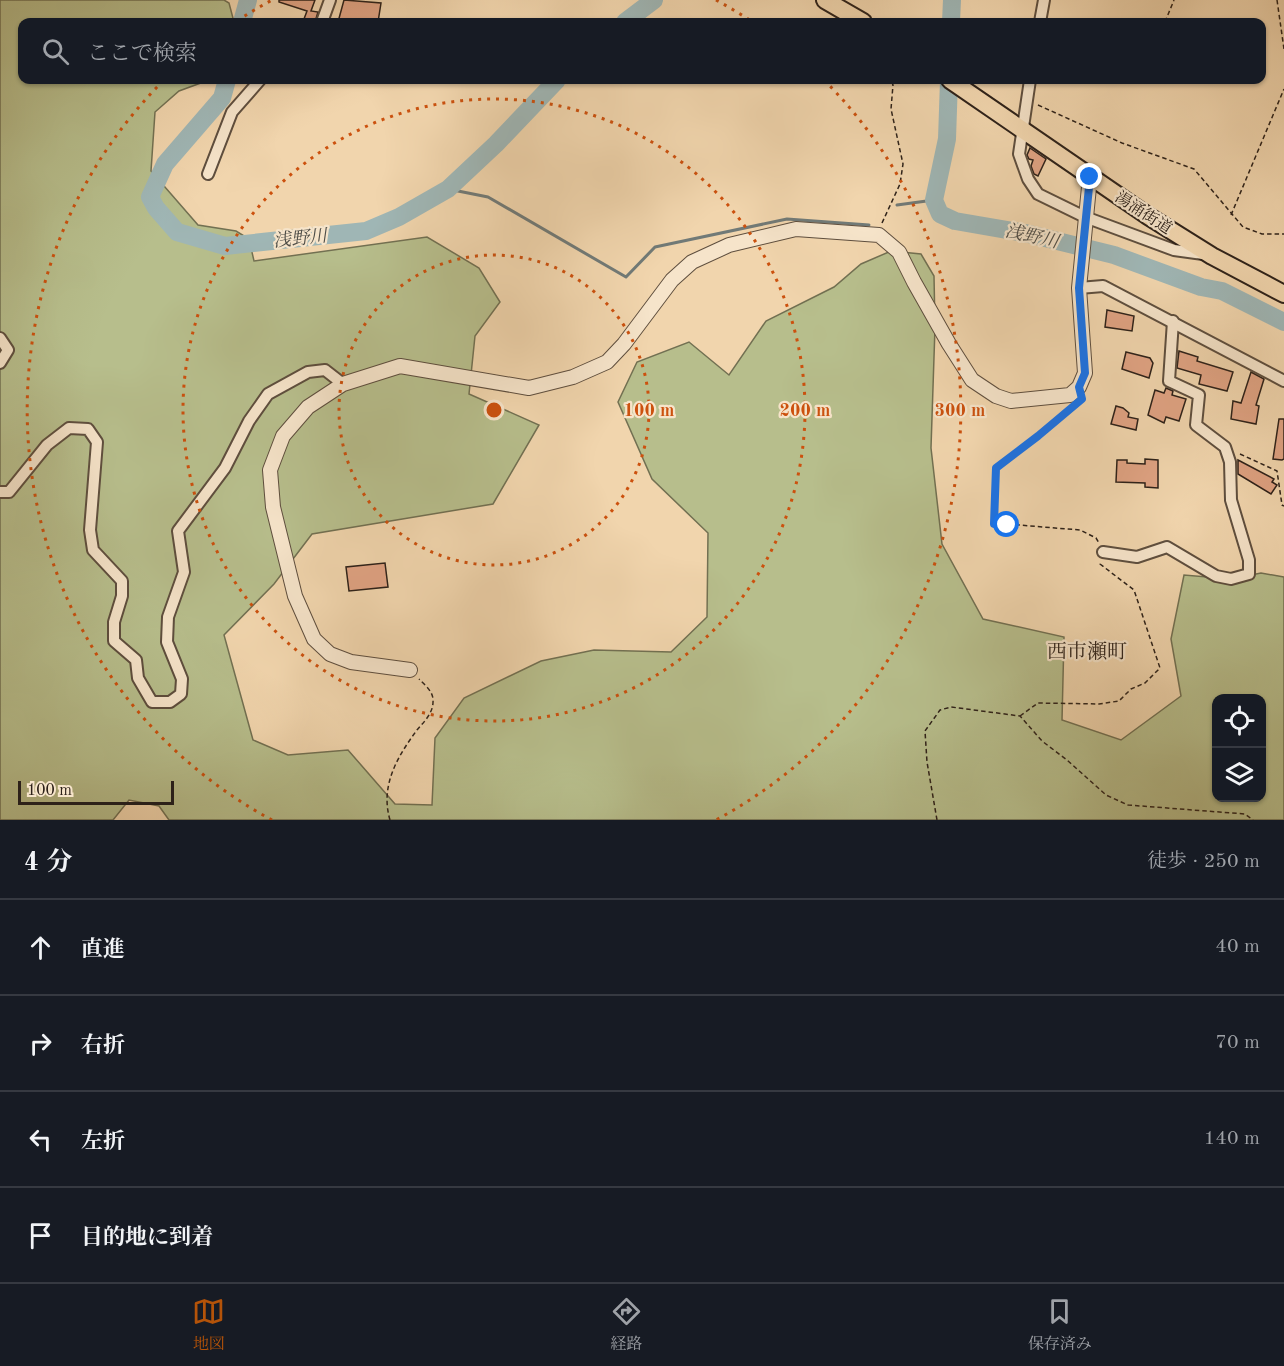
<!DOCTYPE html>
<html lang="ja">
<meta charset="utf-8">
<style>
body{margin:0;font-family:"Old Standard TT","Noto Serif JP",serif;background:#242831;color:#f1f3f6}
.controls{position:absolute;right:18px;bottom:18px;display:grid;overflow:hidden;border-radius:12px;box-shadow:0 2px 4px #0004}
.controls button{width:54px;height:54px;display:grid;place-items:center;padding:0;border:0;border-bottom:2px solid #363941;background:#171b24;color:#f1f3f6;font:30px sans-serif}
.scale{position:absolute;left:18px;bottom:15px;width:156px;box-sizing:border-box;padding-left:6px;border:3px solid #2d2119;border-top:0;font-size:16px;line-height:21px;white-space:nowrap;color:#2d2119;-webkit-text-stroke:4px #f6e4ca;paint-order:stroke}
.stop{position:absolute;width:18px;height:18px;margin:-14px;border:4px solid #1a73e8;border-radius:50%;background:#fff}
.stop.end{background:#1a73e8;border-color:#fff;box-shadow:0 2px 6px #0008}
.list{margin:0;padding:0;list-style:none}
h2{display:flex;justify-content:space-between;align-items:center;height:78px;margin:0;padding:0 24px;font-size:26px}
h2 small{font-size:20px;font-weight:400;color:#9ea1a6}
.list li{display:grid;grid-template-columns:39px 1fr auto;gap:18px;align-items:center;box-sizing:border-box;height:96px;padding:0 24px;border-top:2px solid #363941}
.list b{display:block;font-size:22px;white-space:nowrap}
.list em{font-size:20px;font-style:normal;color:#9ea1a6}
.icon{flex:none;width:33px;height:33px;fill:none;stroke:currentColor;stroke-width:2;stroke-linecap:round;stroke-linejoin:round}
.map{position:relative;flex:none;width:1284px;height:820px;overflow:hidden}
.search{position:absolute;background:#171b24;box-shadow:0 2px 4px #0004;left:18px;right:18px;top:18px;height:66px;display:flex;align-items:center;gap:15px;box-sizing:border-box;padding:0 21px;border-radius:12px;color:#9ea1a6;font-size:22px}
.sheet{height:462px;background:#171b24}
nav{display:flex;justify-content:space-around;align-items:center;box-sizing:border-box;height:84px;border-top:2px solid #363941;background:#171b24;font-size:16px;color:#9ea1a6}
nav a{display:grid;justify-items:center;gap:3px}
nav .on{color:#b45309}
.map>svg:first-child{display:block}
</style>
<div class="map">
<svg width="1284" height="820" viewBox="0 0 1284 820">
<rect width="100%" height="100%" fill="#f1d5ad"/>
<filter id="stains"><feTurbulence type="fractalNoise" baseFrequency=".00333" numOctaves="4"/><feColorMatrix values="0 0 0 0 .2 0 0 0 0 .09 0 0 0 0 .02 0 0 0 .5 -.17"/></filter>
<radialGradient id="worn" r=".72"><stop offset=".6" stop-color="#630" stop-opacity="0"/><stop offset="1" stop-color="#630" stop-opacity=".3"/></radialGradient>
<path fill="#b7be8c" stroke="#727052" stroke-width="1.5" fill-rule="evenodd" d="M0,0H224L229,3L234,22H22V80H209L179,91L155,112L151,171L198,225L236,231L249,239L254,261L427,237L479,268L500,302L475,336L469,394L539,425L493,504L312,534L274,584L224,635L253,740L288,755L348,750L395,804L432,805L435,738L464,698L541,661L594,650L671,652L707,617L708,533L652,479L618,402L637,362L689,342L729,375L766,321L834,287L861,264L891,251L921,254L934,276L935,327L931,448L942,544L983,619L1064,637L1062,720L1121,740L1181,696L1171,639L1184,575L1231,579L1261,573L1284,577V820H169L159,806L129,800L113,820H0ZM1216,698H1262V798H1216Z"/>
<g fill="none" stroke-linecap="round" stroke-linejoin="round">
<g stroke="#717a77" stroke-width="3">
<polyline points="448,189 488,197 626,277 655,247 787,219 869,225"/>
<polyline points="897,205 934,200"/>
</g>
<g stroke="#9fb6b5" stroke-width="18">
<polyline points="242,22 248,0"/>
<polyline points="625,22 654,0"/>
<polyline points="951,22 952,0"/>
<polyline points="227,80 222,98 165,164 150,197 156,208 177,232 225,246 366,231 399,217 448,189 496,144 557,80"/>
<polyline points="949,80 947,139 934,200 940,214 955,221 1025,233 1114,255 1201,287 1222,291 1284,322"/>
</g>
</g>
<g fill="#e0a383" stroke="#2d2119" stroke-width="1.5">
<polygon points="279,0 315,0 311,11 318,12 315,22 306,22 307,19 304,19 307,11 279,2"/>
<polygon points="344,0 381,3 378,22 338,22"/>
<polygon points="1030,148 1046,159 1038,176 1034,174 1031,166 1033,160 1029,159 1027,155"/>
<polygon points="1107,310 1134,316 1132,331 1105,327"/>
<polygon points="1179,351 1198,357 1197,361 1233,372 1227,391 1199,384 1201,375 1177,368"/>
<polygon points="1126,352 1150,358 1153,363 1149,378 1122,369"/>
<polygon points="1251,372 1264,379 1256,405 1259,406 1256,424 1231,419 1233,401 1241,403"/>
<polygon points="1166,388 1173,391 1172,395 1186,399 1179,421 1166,417 1164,423 1148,415 1155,390 1164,393"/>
<polygon points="1116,406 1123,408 1129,413 1128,417 1138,419 1136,430 1111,424"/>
<polygon points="1279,419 1284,419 1284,459 1282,460 1273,459"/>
<polygon points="1145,459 1158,460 1158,488 1145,487 1145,483 1116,482 1117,460 1127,460 1127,463 1145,464"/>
<polygon points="1238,460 1274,479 1272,482 1277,485 1271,494 1238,474"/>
<polygon points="385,563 388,587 349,591 346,567"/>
</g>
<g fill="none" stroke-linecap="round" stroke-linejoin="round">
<defs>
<g id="minor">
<polyline points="322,22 330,0"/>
<polyline points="1040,22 1044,0"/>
<polyline points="1030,80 1019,154 1028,179 1038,194 1085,217 1174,250 1203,254"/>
<polyline points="208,174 232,112 260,80"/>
<polyline points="1079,288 1103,286 1284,381"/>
<polyline points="0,338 8,350 0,363"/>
<polyline points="0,492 9,492 47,445 69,428 88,429 97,442 90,530 93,550 122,581 122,596 114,622 114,641 136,660 138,678 152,702 170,702 181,694 182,679 167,642 168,617 184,572 178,531 225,468 249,421 268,394 308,372 325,370 343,384"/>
<polyline points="1103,552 1137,557 1167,547 1216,576 1231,579 1249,574 1249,560 1231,500 1230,462 1225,447 1196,425 1199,395 1169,381 1173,321"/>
</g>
<polyline id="tertiary" points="410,670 351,662 330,654 314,639 295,596 273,507 270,470 283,436 308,407 343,384 400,366 529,388 573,377 607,362 624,344 672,280 692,262 729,245 796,229 879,235 899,252 914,282 949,344 972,380 996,396 1011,401 1070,395 1079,387 1085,373 1079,288 1090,177"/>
<g id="primary">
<polyline points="825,0 863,22"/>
<polyline points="950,80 1148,216 1212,256 1284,294"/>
</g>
</defs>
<use href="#minor" stroke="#5e4e3e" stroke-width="14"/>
<use href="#tertiary" stroke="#5e4e3e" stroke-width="16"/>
<use href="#primary" stroke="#2d2119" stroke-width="20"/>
<g stroke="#2d2119" stroke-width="1.5" stroke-dasharray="4.5 3" stroke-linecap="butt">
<polyline points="1277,0 1284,49"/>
<polyline points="829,22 827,21 829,17"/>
<polyline points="1165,22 1174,0"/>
<polyline points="1038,105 1122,143 1194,169 1243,227 1262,234 1284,234"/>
<polyline points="1231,215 1284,89"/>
<polyline points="882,223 900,184 903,164 891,109 893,85 891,80"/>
<polyline points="1071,408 996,468 994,523 1080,530 1096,538 1099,543"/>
<polyline points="1240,454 1277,471 1282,505 1284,506"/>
<polyline points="1020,716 1038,703 1099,704 1119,701 1131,689 1145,683 1160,668 1134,590 1100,564 1100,562"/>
<path d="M390,820C380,786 397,757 417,730C424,722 433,713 433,702C434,692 425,685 419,679"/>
<polyline points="937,820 927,762 925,731 940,710 951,707 1020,716 1042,741 1067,760 1106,795 1128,805 1245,814 1253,820"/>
</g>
<use href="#minor" stroke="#f6e4ca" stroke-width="10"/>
<use href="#tertiary" stroke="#f6e4ca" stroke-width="14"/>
<use href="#primary" stroke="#f1d5ad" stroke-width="16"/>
</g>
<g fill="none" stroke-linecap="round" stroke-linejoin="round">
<polyline stroke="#1a73e8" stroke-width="8" points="1007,525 994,524 996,468 1038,436 1082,399 1079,387 1085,373 1079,288 1090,177"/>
</g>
<g fill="none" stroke="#cc510e" stroke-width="3" stroke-dasharray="3 6">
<circle cx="494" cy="410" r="155"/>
<circle cx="494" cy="410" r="311"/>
<path d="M272 820A466 466 0 0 1 164 80M237 21A466 466 0 0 1 272 0M716 0A466 466 0 0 1 751 21M824 80A466 466 0 0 1 716 820"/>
</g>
<g text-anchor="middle" stroke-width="4.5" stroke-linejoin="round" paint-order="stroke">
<g font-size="16" fill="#2d2119" stroke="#f6e4ca">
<text transform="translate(1144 212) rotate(33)" y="6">湯涌街道</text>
</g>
<g font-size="18" font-style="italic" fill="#4f4e48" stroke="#f6e4ca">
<text transform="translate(1032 236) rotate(13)" y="6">浅野川</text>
<text transform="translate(300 238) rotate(-6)" y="6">浅野川</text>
</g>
<g font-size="20" fill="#2d2119" stroke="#f6e4ca">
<text x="1087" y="658">西市瀬町</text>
</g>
</g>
<circle cx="494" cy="410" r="9" fill="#cc510e" stroke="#f6e4ca" stroke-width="3"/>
<g font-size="18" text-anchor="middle" font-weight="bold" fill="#cc510e" stroke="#f6e4ca" stroke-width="4.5" stroke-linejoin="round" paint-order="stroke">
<text x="649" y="416">100 m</text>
<text x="805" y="416">200 m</text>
<text x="960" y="416">300 m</text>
</g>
<rect width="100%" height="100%" filter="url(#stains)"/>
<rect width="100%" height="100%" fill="url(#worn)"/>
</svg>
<div class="controls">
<button><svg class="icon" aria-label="locate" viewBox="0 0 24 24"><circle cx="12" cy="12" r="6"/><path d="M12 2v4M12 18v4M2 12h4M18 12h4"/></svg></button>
<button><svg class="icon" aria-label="layers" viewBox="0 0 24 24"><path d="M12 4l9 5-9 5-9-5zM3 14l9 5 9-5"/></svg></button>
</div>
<div class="scale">100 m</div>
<div class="stop" style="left:1007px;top:525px"></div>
<div class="stop end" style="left:1090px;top:177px"></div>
<div class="search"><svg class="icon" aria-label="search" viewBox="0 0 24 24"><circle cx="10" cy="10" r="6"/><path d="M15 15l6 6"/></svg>ここで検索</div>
</div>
<section class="sheet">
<h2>4 分<small>徒歩 · 250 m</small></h2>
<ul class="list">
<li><svg class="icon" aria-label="ahead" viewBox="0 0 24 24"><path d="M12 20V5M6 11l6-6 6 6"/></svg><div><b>直進</b></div><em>40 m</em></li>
<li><svg class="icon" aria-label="right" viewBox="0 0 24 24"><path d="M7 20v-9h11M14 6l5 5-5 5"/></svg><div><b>右折</b></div><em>70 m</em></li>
<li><svg class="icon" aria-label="left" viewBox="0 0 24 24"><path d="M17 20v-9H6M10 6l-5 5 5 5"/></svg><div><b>左折</b></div><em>140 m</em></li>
<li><svg class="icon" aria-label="arrive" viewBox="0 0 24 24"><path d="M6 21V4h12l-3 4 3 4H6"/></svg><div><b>目的地に到着</b></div></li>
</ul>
</section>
<nav>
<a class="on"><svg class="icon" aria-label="map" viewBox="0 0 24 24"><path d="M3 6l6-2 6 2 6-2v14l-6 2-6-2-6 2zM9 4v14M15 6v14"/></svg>地図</a>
<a><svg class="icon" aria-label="directions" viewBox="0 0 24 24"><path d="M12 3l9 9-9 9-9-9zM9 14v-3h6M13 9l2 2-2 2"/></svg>経路</a>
<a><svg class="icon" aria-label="saved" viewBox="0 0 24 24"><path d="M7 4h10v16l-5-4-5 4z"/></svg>保存済み</a>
</nav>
